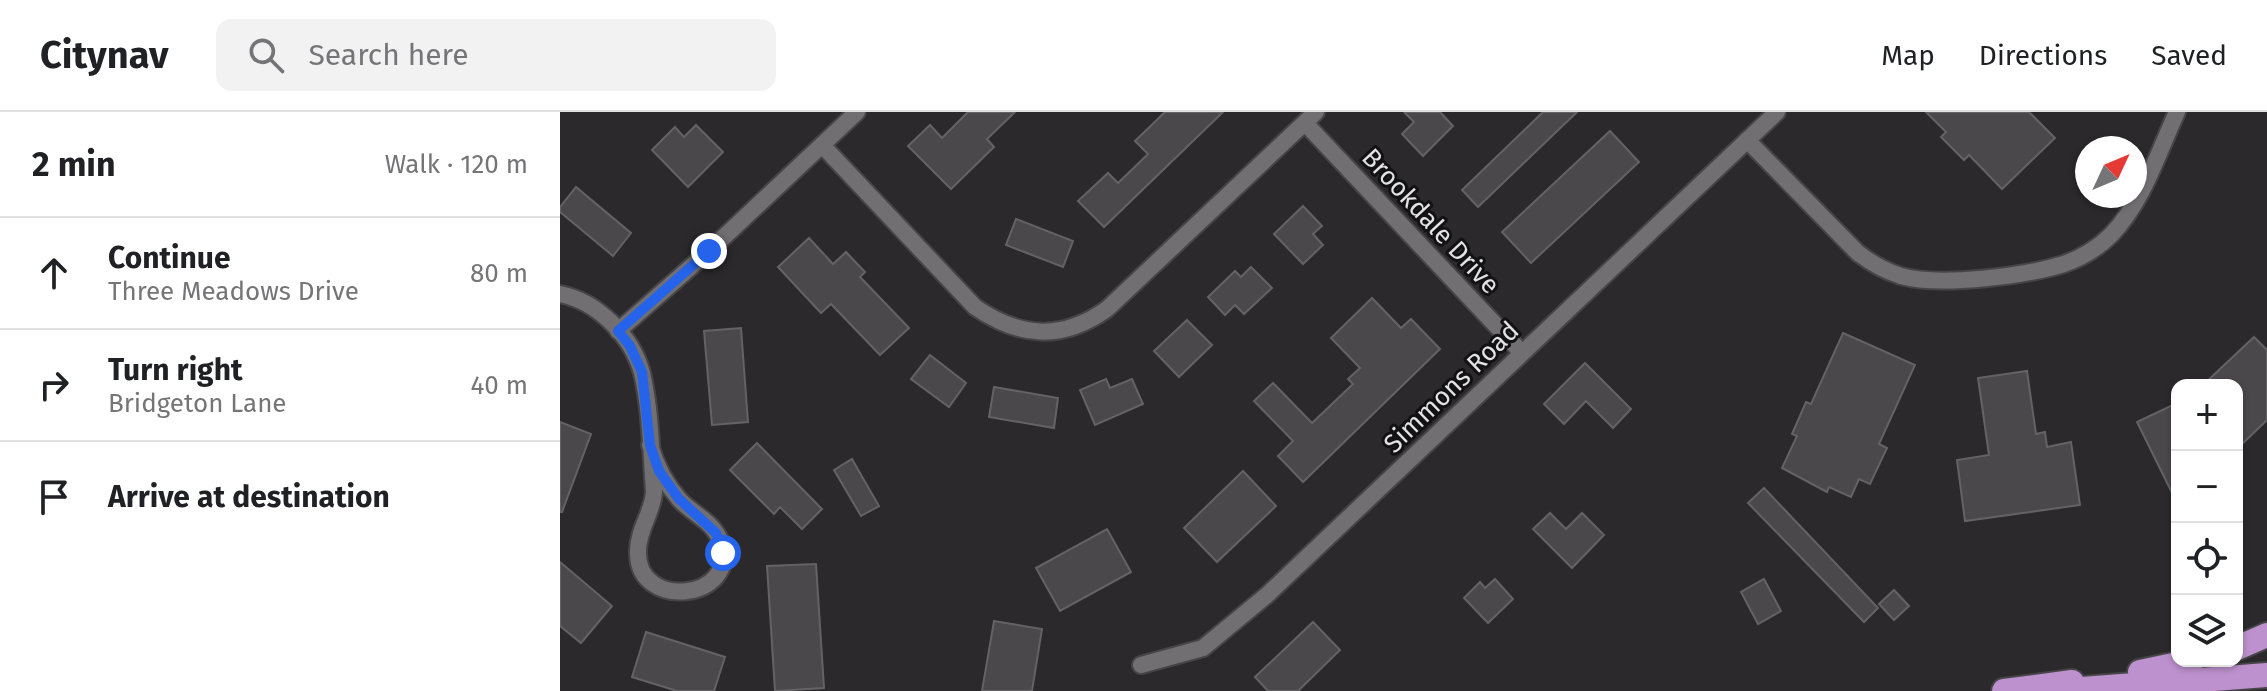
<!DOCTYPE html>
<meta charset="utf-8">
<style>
body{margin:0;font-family:"Fira Sans",sans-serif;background:#f2f2f2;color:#202124}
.controls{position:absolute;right:24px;bottom:24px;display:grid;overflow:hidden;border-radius:16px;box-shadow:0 2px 6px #0004}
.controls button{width:72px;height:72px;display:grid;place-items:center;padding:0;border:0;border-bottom:2px solid #e0e0e0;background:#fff;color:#202124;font:40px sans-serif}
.compass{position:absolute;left:1515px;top:24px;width:72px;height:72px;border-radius:50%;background:#fff;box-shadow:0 2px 6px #0004;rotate:46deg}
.stop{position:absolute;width:24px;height:24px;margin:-18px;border:6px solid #2563eb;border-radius:50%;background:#fff}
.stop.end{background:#2563eb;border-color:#fff;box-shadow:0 2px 8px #0008}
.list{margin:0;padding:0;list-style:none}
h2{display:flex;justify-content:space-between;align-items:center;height:104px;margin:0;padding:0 32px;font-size:34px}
h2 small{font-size:26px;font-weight:400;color:#757577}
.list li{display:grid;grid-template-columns:52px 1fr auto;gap:24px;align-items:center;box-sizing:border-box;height:112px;padding:0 32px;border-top:2px solid #e0e0e0}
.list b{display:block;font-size:30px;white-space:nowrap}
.list p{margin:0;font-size:26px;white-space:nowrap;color:#757577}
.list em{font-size:26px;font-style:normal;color:#757577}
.icon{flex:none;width:44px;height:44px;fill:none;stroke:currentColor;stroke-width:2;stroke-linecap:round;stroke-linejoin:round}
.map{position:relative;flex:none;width:1707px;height:579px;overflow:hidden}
header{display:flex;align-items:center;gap:48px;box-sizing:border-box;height:112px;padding:0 40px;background:#fff;border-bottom:2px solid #e0e0e0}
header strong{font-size:38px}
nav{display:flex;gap:44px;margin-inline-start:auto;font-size:28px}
.search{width:560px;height:72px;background:#f2f2f2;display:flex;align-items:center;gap:20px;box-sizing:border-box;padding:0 28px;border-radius:16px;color:#757577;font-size:30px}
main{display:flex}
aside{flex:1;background:#fff}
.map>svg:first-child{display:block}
</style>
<header>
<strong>Citynav</strong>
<div class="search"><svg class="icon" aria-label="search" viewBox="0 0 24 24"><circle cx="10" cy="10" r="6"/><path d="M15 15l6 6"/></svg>Search here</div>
<nav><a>Map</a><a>Directions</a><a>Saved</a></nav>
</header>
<main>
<aside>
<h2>2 min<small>Walk · 120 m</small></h2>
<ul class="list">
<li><svg class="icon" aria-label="ahead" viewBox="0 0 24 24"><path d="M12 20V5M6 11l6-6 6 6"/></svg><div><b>Continue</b><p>Three Meadows Drive</p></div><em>80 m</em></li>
<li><svg class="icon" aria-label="right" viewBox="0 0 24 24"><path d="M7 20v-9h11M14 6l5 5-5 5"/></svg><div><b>Turn right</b><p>Bridgeton Lane</p></div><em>40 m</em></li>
<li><svg class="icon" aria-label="arrive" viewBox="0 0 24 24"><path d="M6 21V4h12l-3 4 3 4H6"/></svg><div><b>Arrive at destination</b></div></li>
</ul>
</aside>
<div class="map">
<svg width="1707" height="579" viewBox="0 0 1707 579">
<rect width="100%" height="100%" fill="#2b292b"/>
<g fill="#4a484a" stroke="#646265" stroke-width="2">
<polygon points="408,0 455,0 427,27 434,35 391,77 348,34 370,13 382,26"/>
<polygon points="605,0 663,0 544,115 518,89 548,61 558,71 588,42 575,29"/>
<polygon points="844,0 880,0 893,14 863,44 842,22 854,10"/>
<polygon points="983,0 1017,0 918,95 902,78"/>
<polygon points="1366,0 1469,0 1495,26 1442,77 1409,43 1404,48 1381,25 1386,20"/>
<polygon points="136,13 163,40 128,75 92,38 115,15 124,25"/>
<polygon points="1050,19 1079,50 971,151 942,120"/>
<polygon points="16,75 71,121 53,144 0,100 0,95"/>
<polygon points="743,94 762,114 753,122 763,133 743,152 714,122"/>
<polygon points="456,107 513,129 503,155 446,133"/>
<polygon points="249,126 273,152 286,140 305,160 300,165 349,216 320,243 271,192 261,201 218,155"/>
<polygon points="691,155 712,176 684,202 675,193 665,203 648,185 675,159 681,165"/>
<polygon points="812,186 841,216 851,207 880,237 743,370 718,344 733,329 694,289 713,271 752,311 793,272 788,267 800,256 771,226"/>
<polygon points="627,208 652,233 619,265 594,239"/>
<polygon points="181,216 188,310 152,313 144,219"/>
<polygon points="1283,221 1355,253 1319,332 1327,336 1310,372 1299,367 1291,385 1269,375 1267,380 1222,356 1237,324 1232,322 1246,290 1251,292"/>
<polygon points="1694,225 1707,238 1707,308 1677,337 1677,273 1643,273"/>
<polygon points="370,243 406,271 389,295 351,267"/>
<polygon points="1025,251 1071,297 1053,316 1026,289 1004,312 984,292"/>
<polygon points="1467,259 1476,322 1485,320 1487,335 1511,330 1520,393 1405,409 1397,348 1429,343 1418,266"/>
<polygon points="546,267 550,276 572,267 583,292 535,313 520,278"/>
<polygon points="434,275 498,286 494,316 429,305"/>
<polygon points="1617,291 1617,391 1577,310"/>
<polygon points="0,310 31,322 2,400 0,400"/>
<polygon points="197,331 262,397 242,417 220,395 214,402 170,358"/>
<polygon points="292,347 319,394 301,404 274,358"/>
<polygon points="683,359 716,394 657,450 624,416"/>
<polygon points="1204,376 1318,496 1304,510 1188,391"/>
<polygon points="990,401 1006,417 1022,401 1044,423 1012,456 973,417"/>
<polygon points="547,417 571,460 500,499 476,456"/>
<polygon points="0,450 52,494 21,531 0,514"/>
<polygon points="256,452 264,576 215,579 207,454"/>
<polygon points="935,467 953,487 928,511 904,486 920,470 925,476"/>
<polygon points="1204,467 1221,499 1198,512 1181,480"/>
<polygon points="1334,478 1349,494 1334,508 1319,492"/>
<polygon points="434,509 482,517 472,579 422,579"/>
<polygon points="753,510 780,538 738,579 708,579 695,565"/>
<polygon points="86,520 165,545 154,579 117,579 72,565"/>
</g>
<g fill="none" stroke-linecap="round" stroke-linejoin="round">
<defs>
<g id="minor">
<polyline points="745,11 962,241"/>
<path d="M1187,28L1298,141C1311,151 1325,159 1341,164C1380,175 1465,164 1504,152C1521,146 1538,136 1551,123C1583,90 1598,41 1617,0"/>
<path d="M262,33L415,195C460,226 502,229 547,197L756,0"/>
<path d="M0,182C37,189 72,224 82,261C91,299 91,341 94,380C93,400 78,417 78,439C76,500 180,488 161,431C155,410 132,402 119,387C105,371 96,353 90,333"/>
<polyline points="58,219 149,139 297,0"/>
<polyline points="581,553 643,536 707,483 1217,0"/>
</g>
<g id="motorway">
<polyline points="1677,536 1707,523"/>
<polyline points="1580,560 1632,549"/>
<polyline points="1444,579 1512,570"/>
<polyline points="1495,579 1707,563"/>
</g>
</defs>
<use href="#minor" stroke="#454446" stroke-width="20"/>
<use href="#motorway" stroke="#454446" stroke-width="28"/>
<use href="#minor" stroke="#716f72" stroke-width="16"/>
<use href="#motorway" stroke="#bd91cd" stroke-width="24"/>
</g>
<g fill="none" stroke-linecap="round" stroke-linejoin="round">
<polyline stroke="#2563eb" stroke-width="10" points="149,139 58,219 70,234 82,260 90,333 99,359 119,387 156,421 163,441"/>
</g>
<g text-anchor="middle" stroke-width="6" stroke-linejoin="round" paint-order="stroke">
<g font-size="26" fill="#e3e2e4" stroke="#131213">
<text transform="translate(871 109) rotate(47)" y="9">Brookdale Drive</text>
<text transform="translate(891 275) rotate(-44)" y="9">Simmons Road</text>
</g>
</g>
</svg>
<div class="controls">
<button>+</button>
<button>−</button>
<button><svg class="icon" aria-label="locate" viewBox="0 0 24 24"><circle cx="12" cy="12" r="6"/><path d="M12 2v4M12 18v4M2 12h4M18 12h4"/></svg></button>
<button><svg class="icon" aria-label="layers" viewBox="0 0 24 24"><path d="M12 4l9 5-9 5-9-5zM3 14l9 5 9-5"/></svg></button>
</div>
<svg class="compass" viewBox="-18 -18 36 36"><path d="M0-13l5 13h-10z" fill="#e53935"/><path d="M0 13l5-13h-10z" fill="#757577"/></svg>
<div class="stop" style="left:163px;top:441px"></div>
<div class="stop end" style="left:149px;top:139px"></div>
</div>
</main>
